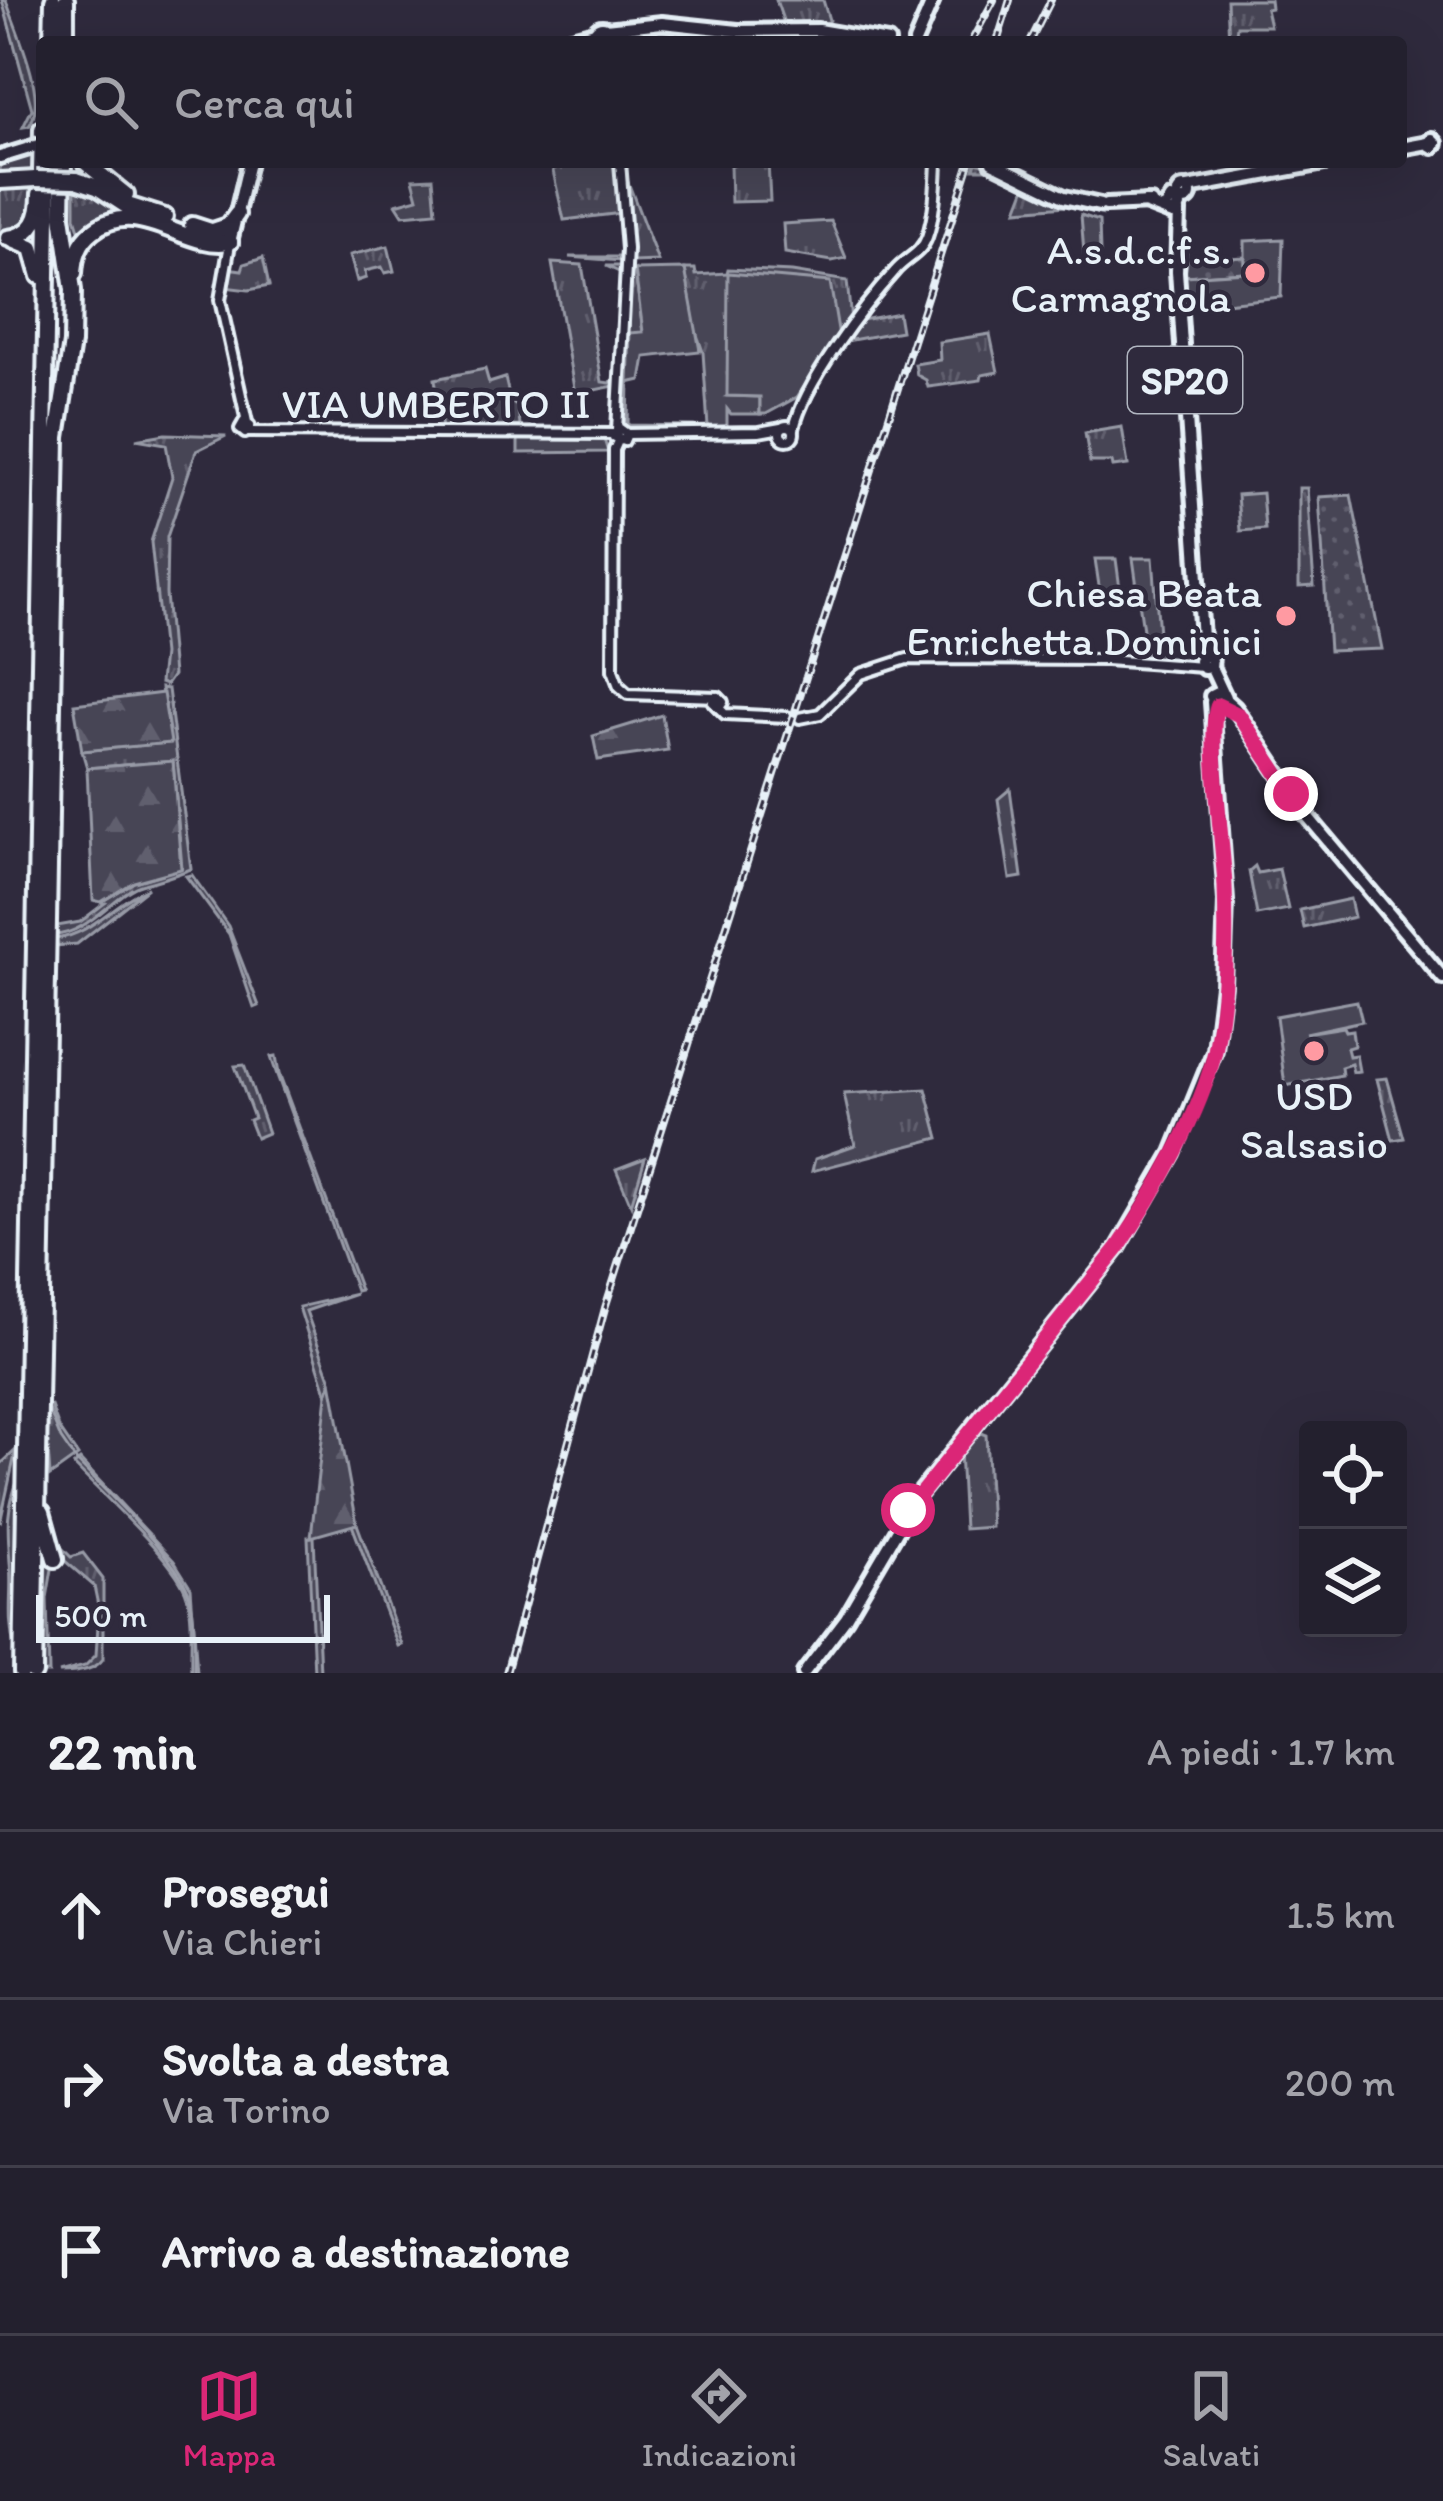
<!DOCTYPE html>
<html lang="it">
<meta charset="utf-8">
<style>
body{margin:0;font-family:Itim,sans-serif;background:#2f2d3a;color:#f1f3f6}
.controls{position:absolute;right:36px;bottom:36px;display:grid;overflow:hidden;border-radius:12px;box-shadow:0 12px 48px #0002}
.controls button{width:108px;height:108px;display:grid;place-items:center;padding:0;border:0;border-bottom:3px solid #403e4a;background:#23202e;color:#f1f3f6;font:60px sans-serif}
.scale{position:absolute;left:36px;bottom:30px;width:294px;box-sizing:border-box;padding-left:12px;border:6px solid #e8f1f8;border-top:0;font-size:33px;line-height:42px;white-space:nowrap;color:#e8f1f8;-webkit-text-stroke:9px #2f2a3d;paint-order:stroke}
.stop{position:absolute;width:36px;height:36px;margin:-27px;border:9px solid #db2777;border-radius:50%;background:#fff}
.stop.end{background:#db2777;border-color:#fff;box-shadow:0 3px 12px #0008}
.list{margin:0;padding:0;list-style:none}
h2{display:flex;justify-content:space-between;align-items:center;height:156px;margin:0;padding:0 48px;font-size:51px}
h2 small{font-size:39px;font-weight:400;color:#a3a3aa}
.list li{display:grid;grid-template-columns:78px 1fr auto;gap:36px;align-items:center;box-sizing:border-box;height:168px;padding:0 48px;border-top:3px solid #403e4a}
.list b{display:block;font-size:45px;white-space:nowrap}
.list p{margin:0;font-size:39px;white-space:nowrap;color:#a3a3aa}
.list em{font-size:39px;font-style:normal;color:#a3a3aa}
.icon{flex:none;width:66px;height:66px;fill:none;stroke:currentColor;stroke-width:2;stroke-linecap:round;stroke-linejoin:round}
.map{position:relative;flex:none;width:1443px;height:1673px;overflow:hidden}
.search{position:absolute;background:#23202e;box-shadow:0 12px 48px #0002;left:36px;right:36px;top:36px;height:132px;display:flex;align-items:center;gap:30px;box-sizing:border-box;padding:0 42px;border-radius:12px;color:#a3a3aa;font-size:45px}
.sheet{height:660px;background:#23202e}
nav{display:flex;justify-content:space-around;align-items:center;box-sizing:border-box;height:168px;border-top:3px solid #403e4a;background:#23202e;font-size:33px;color:#a3a3aa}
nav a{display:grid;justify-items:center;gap:6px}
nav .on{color:#db2777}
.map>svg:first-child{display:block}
</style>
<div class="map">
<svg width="1443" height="1673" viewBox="0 0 1443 1673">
<defs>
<pattern id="grass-tufts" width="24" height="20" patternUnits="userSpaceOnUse" patternTransform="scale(3)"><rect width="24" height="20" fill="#464455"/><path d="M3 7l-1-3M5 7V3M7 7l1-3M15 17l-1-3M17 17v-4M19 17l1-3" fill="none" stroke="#615f6e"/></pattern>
<pattern id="forest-firs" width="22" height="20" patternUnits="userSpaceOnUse" patternTransform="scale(3)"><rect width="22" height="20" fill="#464455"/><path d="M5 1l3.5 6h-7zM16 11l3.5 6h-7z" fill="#615f6e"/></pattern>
<pattern id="garden-dots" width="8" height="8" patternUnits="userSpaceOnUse" patternTransform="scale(3)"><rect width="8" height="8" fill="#464455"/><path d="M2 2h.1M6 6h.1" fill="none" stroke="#615f6e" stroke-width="1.8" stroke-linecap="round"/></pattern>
</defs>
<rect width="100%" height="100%" fill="#2f2a3d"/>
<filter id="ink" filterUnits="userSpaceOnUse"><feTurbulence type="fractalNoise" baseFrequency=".00833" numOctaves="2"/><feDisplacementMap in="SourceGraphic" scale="24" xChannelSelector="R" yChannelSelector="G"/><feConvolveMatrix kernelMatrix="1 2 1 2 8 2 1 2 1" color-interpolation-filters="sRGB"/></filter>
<g filter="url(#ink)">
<g fill="url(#grass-tufts)" stroke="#979aa6" stroke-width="3">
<path d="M2,0H6C16,31 49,99 29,126L23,127L32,109Z"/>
<polygon points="776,0 823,0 829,20 824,26 785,26"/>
<polygon points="1227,0 1270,0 1271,8 1266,9 1270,26 1237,26 1235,42 1229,42"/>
<polygon points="36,150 39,176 0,178 0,161"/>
<path d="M551,162H618C623,190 633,235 621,261L569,257H622V213L564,220Z"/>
<polygon points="768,162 770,201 731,202 730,165"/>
<path d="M976,162C1016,172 1050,203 1091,207L1085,210L1093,211L1094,206L1100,214L1066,206L1017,210L1027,184L987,169H974Z"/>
<polygon points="433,178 436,212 403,215 396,204 418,198 413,179"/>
<polygon points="38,182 36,216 9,236 0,234 0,183"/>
<polygon points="627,182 628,182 658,261 632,262"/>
<polygon points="75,183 131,213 82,239 75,217"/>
<polygon points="1081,215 1099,221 1100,253 1084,253"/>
<polygon points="831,221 846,258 832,261 785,253 783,224"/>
<polygon points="388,246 394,271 385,273 382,267 365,271 366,278 357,281 350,255"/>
<polygon points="263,258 269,286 249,290 224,287 227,268 242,270 244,264"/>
<polygon points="552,263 582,265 602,382 610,383 615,377 622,280 619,272 606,266 622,266 625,270 614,426 614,386 575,394"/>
<polygon points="685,269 695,269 696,275 727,273 728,269 792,272 847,281 851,320 839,336 728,396 760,397 760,414 731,414 727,409 727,429 708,427 703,352 695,329"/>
<polygon points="635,270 643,333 630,334 628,425 693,426 692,430 629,429 625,425 631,273"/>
<polygon points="898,313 901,331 846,341 862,320"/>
<polygon points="990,334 998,372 982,375 981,380 928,387 926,380 917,375 915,364 940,360 939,342"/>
<polygon points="485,369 489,383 505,378 511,403 518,406 520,426 442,429 435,379"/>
<polygon points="1122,427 1128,465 1113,467 1112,462 1090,462 1085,433"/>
<polygon points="165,434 226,436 196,451 167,537 166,594 173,675 166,685 160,683 163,654 151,542 172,477 166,444 136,439"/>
<polygon points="1299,488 1307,488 1314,586 1299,587"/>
<polygon points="1133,558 1153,558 1161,659 1147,659"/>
<polygon points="1095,559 1116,559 1121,596 1101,599"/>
<path d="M161,688L168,689L191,869C175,875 160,880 144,884C117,890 90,934 54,935L57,926L80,922L105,903L101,902L134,882L182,868L173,761L87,768L82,751L170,743Z"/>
<polygon points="1010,789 1022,877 1010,879 998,799"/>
<polygon points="1255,866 1258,873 1279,869 1288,909 1257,915 1249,871"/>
<polygon points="192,875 228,926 259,1006 254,1008 229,934 186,876"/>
<path d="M148,888L77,944L54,946L55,939C92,935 114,902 148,888Z"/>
<polygon points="1350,899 1354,917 1304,928 1300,910"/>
<polygon points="276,1056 279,1073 360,1290 356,1291 277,1075 271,1057"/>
<polygon points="244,1065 268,1133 256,1138 249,1120 254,1118 235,1066"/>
<polygon points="1387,1078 1404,1138 1393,1140 1377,1079"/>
<polygon points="926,1089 939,1138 812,1171 815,1159 855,1145 844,1094"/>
<polygon points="645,1158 631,1205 616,1169"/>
<polygon points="356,1294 306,1311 331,1381 327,1395 299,1307"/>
<polygon points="45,1406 51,1406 59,1428 78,1456 50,1476"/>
<polygon points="975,1431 986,1435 991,1527 964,1529 960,1450"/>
<polygon points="16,1450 0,1523 0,1465"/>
<path d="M80,1460L174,1561L191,1588L197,1673H191C190,1649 194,1619 187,1596C178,1562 101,1494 74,1465Z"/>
<path d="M19,1476L16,1650H15C6,1616 13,1594 10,1562C7,1525 6,1511 19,1476Z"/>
<polygon points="357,1524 402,1645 398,1646 352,1525"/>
<polygon points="42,1527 52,1569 47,1598 49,1673 40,1673"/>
<polygon points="308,1537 314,1537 320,1673 314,1673"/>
<path d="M62,1548L71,1557L83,1553L103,1579V1659C95,1671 72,1673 59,1673L85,1666L96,1655L99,1610L94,1586L65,1561Z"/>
</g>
<g fill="url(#forest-firs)" stroke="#979aa6" stroke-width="3">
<polygon points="518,436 603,436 608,452 518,453"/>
<polygon points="163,693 171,743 82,751 74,704"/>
<polygon points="662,715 668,750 598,760 593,736"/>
<polygon points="173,761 181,869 134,882 101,902 93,900 87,768"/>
<polygon points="331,1381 357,1524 311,1537 327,1395"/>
</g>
<g fill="url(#garden-dots)" stroke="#979aa6" stroke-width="3">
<polygon points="1245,257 1245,272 1185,276 1187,260"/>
<polygon points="1351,495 1382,649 1329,651 1319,497"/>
</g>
<g fill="#464455" stroke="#979aa6" stroke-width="3">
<polygon points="1283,239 1281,297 1188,307 1185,276 1245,272 1245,241"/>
<polygon points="685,269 700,351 645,357 641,380 628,383 630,333 643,332 635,270"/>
<polygon points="728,273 830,282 839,336 797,397 766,414 760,414 760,397 727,396"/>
<polygon points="1262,493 1265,529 1240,531 1237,495"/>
<polygon points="1357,1001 1362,1021 1305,1033 1343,1027 1345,1031 1352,1030 1354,1046 1347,1048 1349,1056 1356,1055 1359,1071 1353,1072 1351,1064 1341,1067 1342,1075 1285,1086 1276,1016"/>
</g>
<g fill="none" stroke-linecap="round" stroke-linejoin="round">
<path stroke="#9c9fab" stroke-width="3" d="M48,1407L61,1439L74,1458C102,1489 181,1560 190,1597C196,1620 194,1649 194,1673"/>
<defs>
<g id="minor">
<polyline points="598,39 599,42"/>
<polyline points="605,42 605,39"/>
<polyline points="230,244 220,300 247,422"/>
<polygon points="244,422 250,426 245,433 240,429"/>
<circle cx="787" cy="433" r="7"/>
<path d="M794,429C803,385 864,305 895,271C906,258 921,254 927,237C935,215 936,185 937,162"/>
<polyline points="617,430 627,249 620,162"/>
<polyline points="248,432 614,434"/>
<polyline points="627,434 624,441 614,437 620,429 627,434 759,432 781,428"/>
<polyline points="618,441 614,450 613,670 619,686 628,694 718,697"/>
<polygon points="718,697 723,702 719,708 713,702"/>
<polyline points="719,708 725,714 787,717"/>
<polyline points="800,718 820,714 861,674 907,659 1106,660 1203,667"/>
</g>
<g id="major">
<circle cx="602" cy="34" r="7"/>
<polyline points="606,29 662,23 738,31 818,30 888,42"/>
<polyline points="556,42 595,32"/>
<polyline points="915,42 933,0"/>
<polygon points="1432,139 1436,143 1433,147 1428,144"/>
<polyline points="1401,148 1428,143"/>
<polyline points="0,157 36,146"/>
<polyline points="992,162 1064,197 1100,205"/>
<circle cx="1184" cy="194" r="6"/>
<polyline points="1188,188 1330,162"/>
<polyline points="1145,203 1173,214 1180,206 1171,199 1165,209"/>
<polyline points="1106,205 1151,203"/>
<polyline points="1179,211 1177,271 1203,653 1200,661 1204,668 1211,667 1212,656 1203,656"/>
<polyline points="230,242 249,162"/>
<polyline points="1211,667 1225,697 1222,704 1216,705 1211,696 1221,691"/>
<polyline points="1225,699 1235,708 1308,817 1443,978"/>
<polyline points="804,1673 846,1618 917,1497 1118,1248 1173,1153 1215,1050 1223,985 1226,901 1212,702"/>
</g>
<g id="highway">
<polyline points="52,42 53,0"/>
<polyline points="66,42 66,0"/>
<polyline points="85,162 126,195"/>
<polyline points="41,171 42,129"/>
<polyline points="76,180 97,187 129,208"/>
<polyline points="0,181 36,179"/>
<polyline points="124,204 165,217"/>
<polyline points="192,225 223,235 230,242"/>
<polyline points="213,231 228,226 237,214"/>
<path d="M8,238C34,235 40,217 40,194"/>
<polyline points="13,240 32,248 40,276"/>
<path d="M74,273C75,256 79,242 93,231C138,195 186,251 230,242"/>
<polyline points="42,1512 55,1559"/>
<polyline points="22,1673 49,162"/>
<polyline points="34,1673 57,437 72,343 73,290 62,216 63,162"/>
</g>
</defs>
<use href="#minor" stroke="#e8f1f8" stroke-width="16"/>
<use href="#major" stroke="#e8f1f8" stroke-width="20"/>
<use href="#highway" stroke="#e8f1f8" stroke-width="22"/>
<use href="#minor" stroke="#2f2a3d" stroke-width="8"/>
<use href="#major" stroke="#2f2a3d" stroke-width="10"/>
<use href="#highway" stroke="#2f2a3d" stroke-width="14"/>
<defs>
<g id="rail">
<polyline points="971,42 994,0"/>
<polyline points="997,42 1010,0"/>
<polyline points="1030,42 1051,0"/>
<polyline points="506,1673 605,1308 970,162"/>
</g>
</defs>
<use href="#rail" stroke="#e8f1f8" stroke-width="8"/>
<use href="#rail" stroke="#2f2a3d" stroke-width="3" stroke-dasharray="9" stroke-linecap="butt"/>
<defs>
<polyline id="major-bridge" points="36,146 42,144"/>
<polyline id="highway-bridge" points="36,179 76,180"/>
</defs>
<use href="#major-bridge" stroke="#e8f1f8" stroke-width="20" stroke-linecap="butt"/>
<use href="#highway-bridge" stroke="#e8f1f8" stroke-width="22" stroke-linecap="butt"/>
<use href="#major-bridge" stroke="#2f2a3d" stroke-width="10"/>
<use href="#highway-bridge" stroke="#2f2a3d" stroke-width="14"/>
</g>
</g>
<g fill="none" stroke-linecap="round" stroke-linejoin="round" filter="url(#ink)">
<path stroke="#db2777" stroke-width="15" d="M908,1510L1118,1248C1153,1197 1202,1112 1215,1051C1226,998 1227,941 1225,887C1224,852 1206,726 1218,705L1239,715L1291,794"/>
</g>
<g fill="#ff9aa2" stroke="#2f2a3d" stroke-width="4.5">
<circle cx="1255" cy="273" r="12"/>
<circle cx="1286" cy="616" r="12"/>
<circle cx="1314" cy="1051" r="12"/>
</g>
<g text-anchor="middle" stroke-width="9" stroke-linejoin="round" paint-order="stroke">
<rect fill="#2f2a3d" stroke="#b0b5c0" stroke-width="3" x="1128" y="347" width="114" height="66" rx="9"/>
<g font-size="39" font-weight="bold" fill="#e8f1f8">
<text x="1185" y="394">SP20</text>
</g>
<g font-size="42" fill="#e8f1f8" stroke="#2f2a3d" text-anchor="end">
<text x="1231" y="264">A.s.d.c.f.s.<tspan x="1231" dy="48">Carmagnola</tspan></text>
<text x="1262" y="607">Chiesa Beata<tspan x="1262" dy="48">Enrichetta Dominici</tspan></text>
<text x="1314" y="1110" text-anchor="middle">USD<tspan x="1314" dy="48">Salsasio</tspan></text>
</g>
<g font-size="42" fill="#e8f1f8" stroke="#2f2a3d">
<text x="436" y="418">VIA UMBERTO II</text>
</g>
</g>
</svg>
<div class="controls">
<button><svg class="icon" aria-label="locate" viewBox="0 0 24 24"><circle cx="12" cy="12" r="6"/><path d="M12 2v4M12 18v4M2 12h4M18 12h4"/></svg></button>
<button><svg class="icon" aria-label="layers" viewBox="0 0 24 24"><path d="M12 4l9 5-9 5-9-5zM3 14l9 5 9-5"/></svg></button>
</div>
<div class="scale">500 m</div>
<div class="stop" style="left:908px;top:1510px"></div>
<div class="stop end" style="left:1291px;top:794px"></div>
<div class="search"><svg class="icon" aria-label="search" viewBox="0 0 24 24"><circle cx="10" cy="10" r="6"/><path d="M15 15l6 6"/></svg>Cerca qui</div>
</div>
<section class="sheet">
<h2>22 min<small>A piedi · 1.7 km</small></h2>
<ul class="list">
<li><svg class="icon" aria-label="ahead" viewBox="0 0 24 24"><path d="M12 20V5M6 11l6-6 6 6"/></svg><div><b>Prosegui</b><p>Via Chieri</p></div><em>1.5 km</em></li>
<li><svg class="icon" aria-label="right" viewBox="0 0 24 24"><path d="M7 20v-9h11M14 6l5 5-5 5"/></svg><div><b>Svolta a destra</b><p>Via Torino</p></div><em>200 m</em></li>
<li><svg class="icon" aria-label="arrive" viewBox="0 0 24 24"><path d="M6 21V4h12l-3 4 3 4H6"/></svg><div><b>Arrivo a destinazione</b></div></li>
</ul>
</section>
<nav>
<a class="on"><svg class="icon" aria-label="map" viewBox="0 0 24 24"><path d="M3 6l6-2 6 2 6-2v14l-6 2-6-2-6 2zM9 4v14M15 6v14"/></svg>Mappa</a>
<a><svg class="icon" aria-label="directions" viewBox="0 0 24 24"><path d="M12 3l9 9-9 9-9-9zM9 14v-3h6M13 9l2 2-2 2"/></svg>Indicazioni</a>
<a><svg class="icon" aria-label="saved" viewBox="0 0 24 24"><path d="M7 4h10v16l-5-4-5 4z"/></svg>Salvati</a>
</nav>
